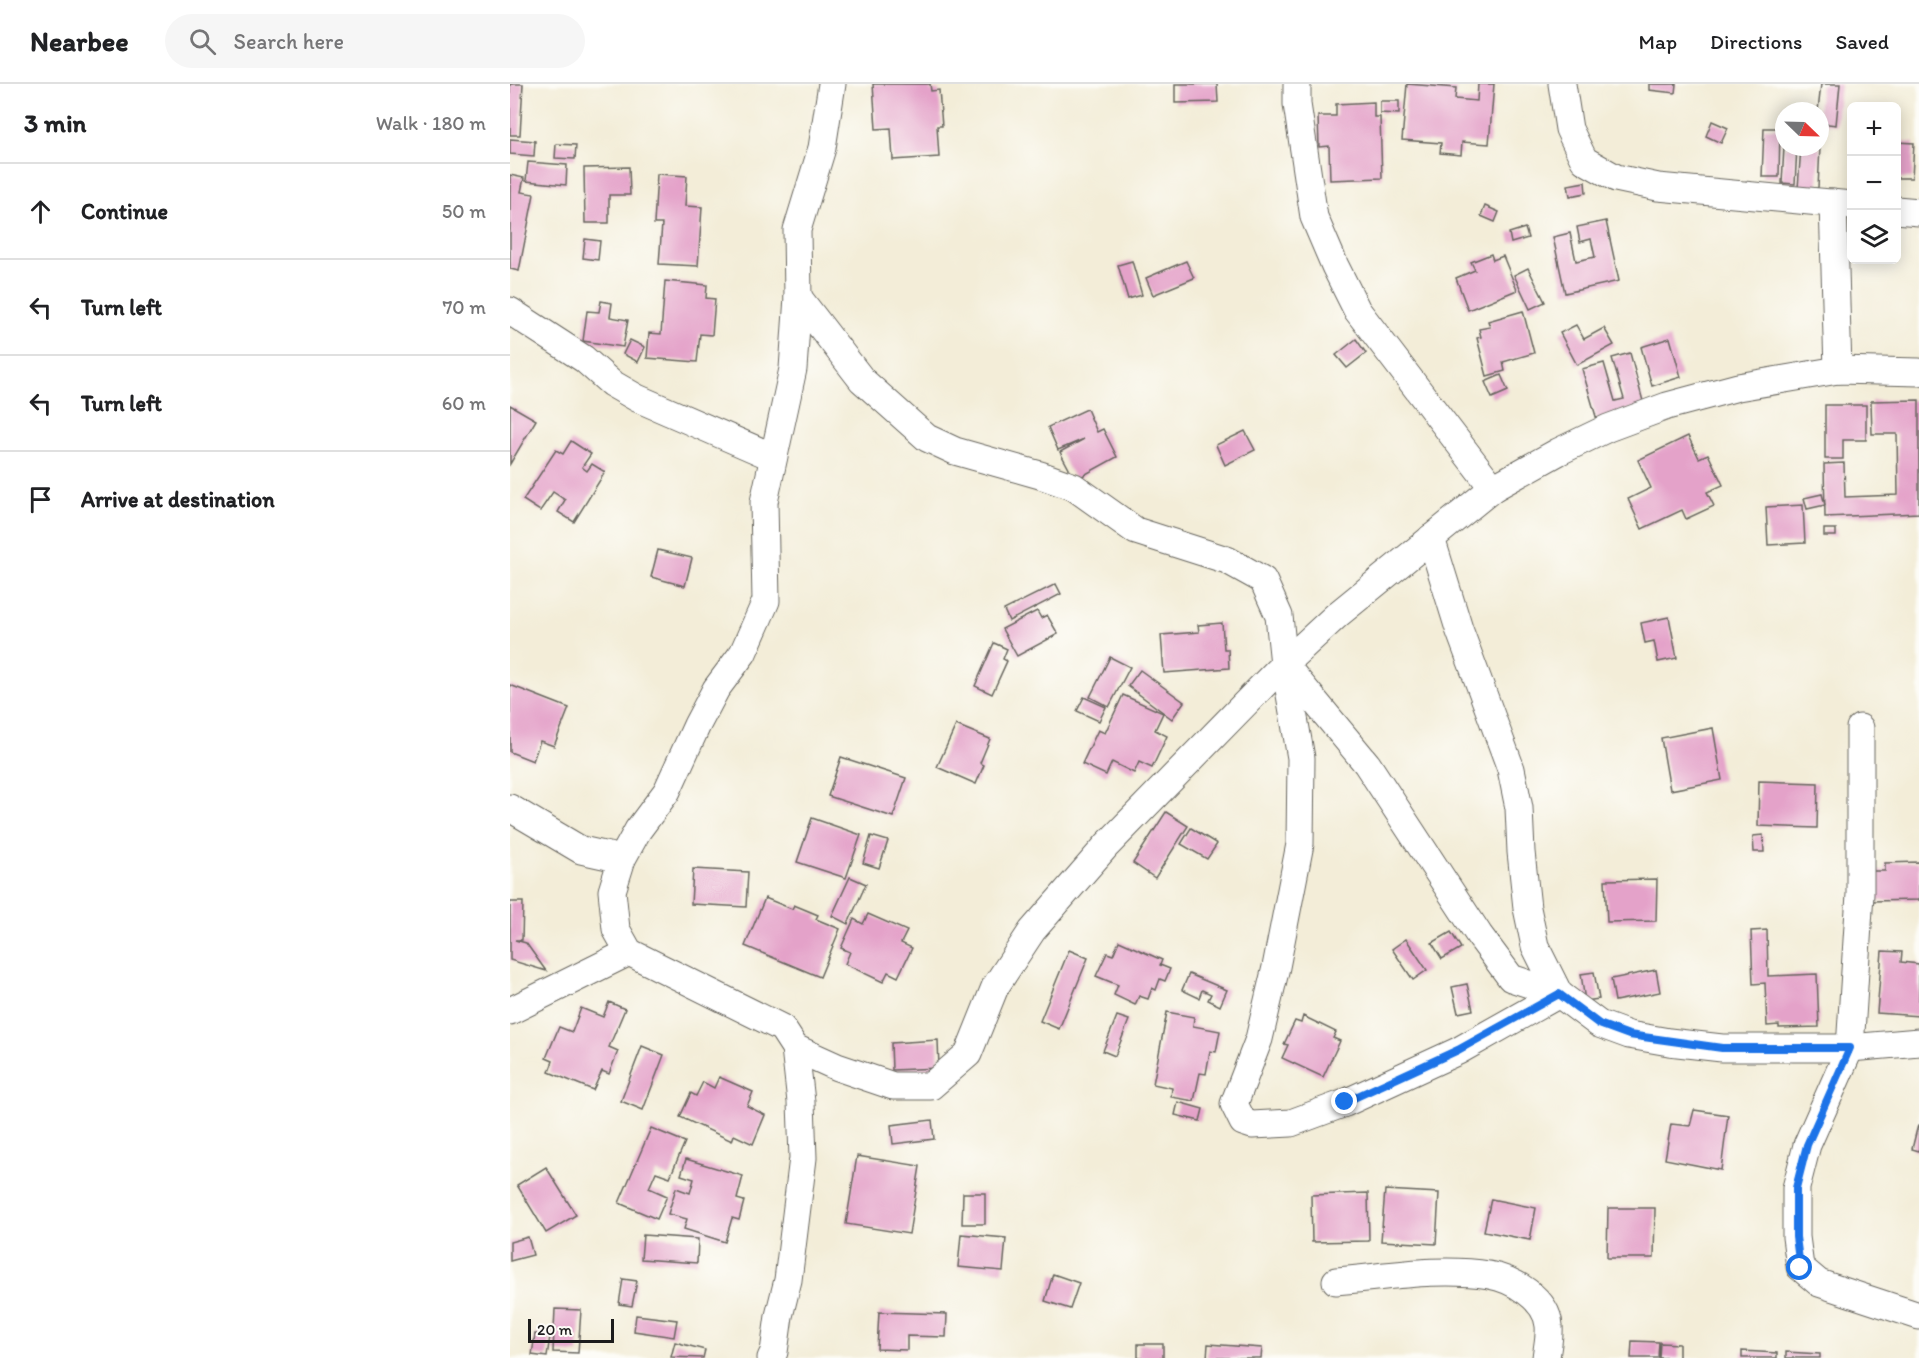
<!DOCTYPE html>
<meta charset="utf-8">
<style>
body{margin:0;font-family:Itim,sans-serif;background:#f6f6f6;color:#202124}
.controls{position:absolute;right:18px;top:18px;display:grid;overflow:hidden;border-radius:9px;box-shadow:0 3px 15px #0003}
.controls button{width:54px;height:54px;display:grid;place-items:center;padding:0;border:0;border-bottom:2px solid #e0e0e0;background:#fff;color:#202124;font:30px sans-serif}
.compass{position:absolute;left:1265px;top:18px;width:54px;height:54px;border-radius:50%;background:#fff;box-shadow:0 3px 15px #0003;rotate:113deg}
.scale{position:absolute;left:18px;bottom:15px;width:86px;box-sizing:border-box;padding-left:6px;border:3px solid #1c1c1c;border-top:0;font-size:16px;line-height:21px;white-space:nowrap;color:#1c1c1c;-webkit-text-stroke:4px #fdfcf7;paint-order:stroke}
.stop{position:absolute;width:18px;height:18px;margin:-14px;border:4px solid #1a73e8;border-radius:50%;background:#fff}
.stop.end{background:#1a73e8;border-color:#fff;box-shadow:0 2px 6px #0008}
.list{margin:0;padding:0;list-style:none}
h2{display:flex;justify-content:space-between;align-items:center;height:78px;margin:0;padding:0 24px;font-size:26px}
h2 small{font-size:20px;font-weight:400;color:#757577}
.list li{display:grid;grid-template-columns:39px 1fr auto;gap:18px;align-items:center;box-sizing:border-box;height:96px;padding:0 24px;border-top:2px solid #e0e0e0}
.list b{display:block;font-size:22px;white-space:nowrap}
.list em{font-size:20px;font-style:normal;color:#757577}
.icon{flex:none;width:33px;height:33px;fill:none;stroke:currentColor;stroke-width:2;stroke-linecap:round;stroke-linejoin:round}
.map{position:relative;flex:none;width:1409px;height:1274px;overflow:hidden}
header{display:flex;align-items:center;gap:36px;box-sizing:border-box;height:84px;padding:0 30px;background:#fff;border-bottom:2px solid #e0e0e0}
header strong{font-size:28px}
nav{display:flex;gap:33px;margin-inline-start:auto;font-size:21px}
.search{width:420px;height:54px;background:#f6f6f6;display:flex;align-items:center;gap:15px;box-sizing:border-box;padding:0 21px;border-radius:33px;color:#757577;font-size:22px}
main{display:flex}
aside{flex:1;background:#fff}
.map>svg:first-child{display:block}
</style>
<header>
<strong>Nearbee</strong>
<div class="search"><svg class="icon" aria-label="search" viewBox="0 0 24 24"><circle cx="10" cy="10" r="6"/><path d="M15 15l6 6"/></svg>Search here</div>
<nav><a>Map</a><a>Directions</a><a>Saved</a></nav>
</header>
<main>
<aside>
<h2>3 min<small>Walk · 180 m</small></h2>
<ul class="list">
<li><svg class="icon" aria-label="ahead" viewBox="0 0 24 24"><path d="M12 20V5M6 11l6-6 6 6"/></svg><div><b>Continue</b></div><em>50 m</em></li>
<li><svg class="icon" aria-label="left" viewBox="0 0 24 24"><path d="M17 20v-9H6M10 6l-5 5 5 5"/></svg><div><b>Turn left</b></div><em>70 m</em></li>
<li><svg class="icon" aria-label="left" viewBox="0 0 24 24"><path d="M17 20v-9H6M10 6l-5 5 5 5"/></svg><div><b>Turn left</b></div><em>60 m</em></li>
<li><svg class="icon" aria-label="arrive" viewBox="0 0 24 24"><path d="M6 21V4h12l-3 4 3 4H6"/></svg><div><b>Arrive at destination</b></div></li>
</ul>
</aside>
<div class="map">
<svg width="1409" height="1274" viewBox="0 0 1409 1274">
<rect width="100%" height="100%" fill="#fdfcf7"/>
<filter id="ink" filterUnits="userSpaceOnUse"><feTurbulence type="fractalNoise" baseFrequency=".0167" numOctaves="2"/><feDisplacementMap in="SourceGraphic" scale="12" xChannelSelector="R" yChannelSelector="G"/><feConvolveMatrix kernelMatrix="1 2 1 2 8 2 1 2 1" color-interpolation-filters="sRGB"/></filter>
<filter id="wash" filterUnits="userSpaceOnUse"><feTurbulence type="fractalNoise" baseFrequency=".008" numOctaves="4" result="noise"/><feDisplacementMap in="SourceGraphic" scale="24" xChannelSelector="R" yChannelSelector="G"/><feGaussianBlur stdDeviation="1.35" result="paint"/><feColorMatrix in="noise" values="0 0 0 0 0 0 0 0 0 0 0 0 0 0 0 0 0 1.4 0 .05"/><feComposite in="paint" operator="in"/></filter>
<g filter="url(#wash)">
<rect width="100%" height="100%" fill="#f3edd8"/>
<g id="blocks">
<g fill="#e4a2c9">
<polygon points="0,0 13,0 10,51 0,51"/>
<polygon points="363,0 420,0 421,7 429,6 432,42 427,42 429,73 383,76 381,44 366,45"/>
<polygon points="665,0 707,0 708,18 665,19"/>
<polygon points="897,0 946,4 945,15 967,17 968,0 984,0 979,60 952,58 951,71 930,69 931,59 892,56"/>
<polygon points="1139,0 1166,0 1165,9 1139,6"/>
<polygon points="1311,0 1330,0 1326,41 1310,39 1310,27 1308,27"/>
<polygon points="870,17 889,17 889,30 870,29"/>
<polygon points="864,18 864,33 870,33 872,94 820,96 819,62 809,63 808,32 826,32 826,20"/>
<polygon points="1202,37 1218,44 1211,59 1196,52"/>
<polygon points="1254,44 1270,44 1269,93 1252,93"/>
<polygon points="0,55 25,57 24,72 0,70"/>
<polygon points="1386,58 1404,59 1402,94 1386,94"/>
<polygon points="46,60 66,61 65,75 45,74"/>
<polygon points="1274,63 1287,63 1285,100 1272,99"/>
<polygon points="1291,63 1310,63 1308,104 1288,104"/>
<polygon points="18,78 57,81 56,101 16,97"/>
<polygon points="119,83 120,111 99,111 99,139 75,139 74,84"/>
<polygon points="147,90 177,92 175,122 192,123 188,182 149,180 152,140 144,140"/>
<polygon points="0,91 14,94 11,108 24,110 9,187 0,185"/>
<polygon points="1075,98 1076,109 1060,112 1058,101"/>
<polygon points="975,122 989,128 985,138 971,132"/>
<polygon points="1096,137 1109,197 1055,209 1043,153 1060,149 1066,177 1085,173 1081,155 1070,158 1067,143"/>
<polygon points="1015,144 1018,154 1001,159 999,149"/>
<polygon points="75,155 90,157 88,176 73,174"/>
<polygon points="981,170 983,176 993,172 1007,206 958,226 946,194 965,186 961,178"/>
<polygon points="622,177 632,211 618,215 608,181"/>
<polygon points="676,177 684,194 643,211 636,194"/>
<polygon points="1018,184 1035,218 1020,225 1004,191"/>
<polygon points="155,197 197,201 196,214 205,215 202,251 190,250 187,278 137,274 139,249 151,250"/>
<polygon points="91,217 102,219 100,233 118,236 113,263 73,257 77,227 89,228"/>
<polygon points="1013,227 1024,269 993,278 995,287 977,292 967,254 971,253 969,245 980,243 978,237"/>
<polygon points="1066,241 1074,255 1094,244 1104,261 1067,281 1050,249"/>
<polygon points="1160,254 1171,293 1142,302 1131,263"/>
<polygon points="846,255 856,269 837,284 826,271"/>
<polygon points="120,256 135,263 128,278 113,270"/>
<polygon points="1120,269 1134,321 1087,336 1072,285 1094,279 1105,317 1114,315 1102,274"/>
<polygon points="991,291 998,307 982,314 975,298"/>
<polygon points="1409,316 1409,429 1315,433 1314,380 1334,379 1335,413 1388,411 1387,350 1362,350 1361,317"/>
<polygon points="0,321 26,336 0,380"/>
<polygon points="1315,321 1356,321 1356,356 1333,356 1333,375 1315,375"/>
<polygon points="577,325 587,348 593,345 607,373 565,396 550,368 574,355 548,366 538,343"/>
<polygon points="735,347 745,366 715,381 706,361"/>
<polygon points="1178,352 1189,374 1198,370 1213,401 1197,408 1204,422 1176,435 1172,426 1132,445 1118,415 1141,404 1128,376"/>
<polygon points="61,357 81,370 72,383 77,387 82,380 95,388 64,438 48,428 55,416 43,408 30,427 13,416 46,366 53,370"/>
<polygon points="1312,410 1315,421 1297,425 1294,414"/>
<polygon points="1293,421 1295,459 1258,461 1256,423"/>
<rect x="1314" y="445" width="12" height="7"/>
<polygon points="148,466 182,474 175,502 141,493"/>
<polygon points="546,500 551,510 499,537 494,526"/>
<polygon points="527,527 531,534 537,531 548,550 507,572 492,545"/>
<polygon points="1159,533 1167,574 1148,578 1144,557 1135,559 1131,539"/>
<polygon points="712,539 714,565 718,565 719,584 654,589 651,551 689,548 688,541"/>
<polygon points="484,559 497,565 493,575 497,577 482,610 465,602"/>
<polygon points="600,573 620,583 599,623 580,613"/>
<polygon points="630,586 674,618 662,635 618,602"/>
<polygon points="0,601 59,624 44,662 30,657 23,677 0,668"/>
<polygon points="613,611 653,629 645,646 657,652 642,684 629,678 624,689 602,678 596,691 572,680 588,646 595,649"/>
<polygon points="574,613 596,623 589,637 567,627"/>
<polygon points="446,641 480,655 470,679 474,681 466,700 427,683"/>
<polygon points="1203,644 1212,696 1160,706 1151,654"/>
<polygon points="331,673 396,694 383,733 318,712"/>
<polygon points="1249,697 1308,699 1307,744 1248,742"/>
<polygon points="656,728 678,742 645,794 623,779"/>
<polygon points="302,734 351,751 336,794 287,778"/>
<polygon points="681,744 707,760 697,775 671,760"/>
<polygon points="1253,751 1254,768 1244,768 1243,752"/>
<polygon points="361,752 378,757 369,784 353,779"/>
<polygon points="1409,778 1409,816 1361,817 1361,787 1375,787 1375,779"/>
<polygon points="183,785 238,788 236,823 181,820"/>
<polygon points="340,793 356,800 338,840 322,832"/>
<polygon points="1147,795 1146,837 1097,838 1095,796"/>
<polygon points="255,814 282,825 284,821 308,831 306,835 330,845 310,893 235,862"/>
<polygon points="0,818 13,818 12,856 5,856 16,859 36,887 0,876"/>
<polygon points="358,830 397,847 391,859 402,864 388,893 378,888 373,898 335,880 340,868 331,864 344,835 353,840"/>
<polygon points="1257,846 1258,892 1307,890 1309,943 1269,944 1269,941 1257,942 1255,899 1243,900 1241,847"/>
<polygon points="941,848 951,864 932,875 922,859"/>
<polygon points="896,855 917,886 903,896 882,865"/>
<polygon points="609,857 652,876 650,881 660,885 655,897 650,895 646,906 642,904 638,915 629,912 625,921 604,911 608,901 586,892 597,869 603,871"/>
<polygon points="559,866 578,874 549,945 530,937"/>
<polygon points="1372,867 1392,868 1391,878 1409,880 1409,932 1367,929"/>
<polygon points="1146,886 1150,908 1105,917 1101,895"/>
<polygon points="1084,888 1089,915 1075,917 1071,890"/>
<polygon points="679,890 717,906 710,922 698,916 701,910 692,906 689,914 672,906"/>
<polygon points="957,900 963,926 948,929 942,903"/>
<polygon points="99,918 115,925 99,963 108,967 99,990 92,987 83,1006 39,988 43,977 36,974 49,943 62,948 71,924 93,933"/>
<polygon points="657,928 684,933 683,942 710,947 706,968 700,967 696,990 690,989 684,1017 661,1013 662,1004 643,1000"/>
<polygon points="607,932 619,936 605,972 593,967"/>
<polygon points="793,932 826,948 823,954 830,957 813,993 772,974 778,961 774,960 785,937 791,939"/>
<polygon points="428,956 429,984 382,986 381,959"/>
<polygon points="132,962 154,971 133,1026 111,1017"/>
<polygon points="209,993 243,1008 237,1022 255,1031 243,1060 224,1051 222,1057 170,1033 181,1009 186,1012 193,998 204,1004"/>
<polygon points="668,1018 693,1025 690,1037 665,1031"/>
<polygon points="1184,1026 1218,1031 1211,1086 1155,1075 1161,1040 1180,1042"/>
<polygon points="422,1036 424,1055 383,1060 381,1041"/>
<polygon points="1408,1041 1409,1041 1409,1067 1402,1065"/>
<polygon points="141,1044 175,1058 160,1093 146,1088 139,1104 157,1112 147,1135 109,1119"/>
<polygon points="347,1072 410,1082 399,1150 336,1140"/>
<polygon points="176,1075 233,1092 227,1115 234,1117 229,1136 222,1134 215,1158 174,1145 177,1135 158,1130 166,1104 180,1109 184,1095 171,1091"/>
<polygon points="36,1083 66,1131 36,1149 7,1101"/>
<polygon points="875,1106 929,1109 926,1160 871,1157"/>
<polygon points="453,1109 475,1109 475,1140 452,1140"/>
<polygon points="858,1109 859,1157 802,1158 801,1111"/>
<polygon points="981,1115 1026,1124 1020,1156 974,1147"/>
<polygon points="1098,1124 1145,1124 1144,1174 1097,1174"/>
<polygon points="451,1150 496,1154 493,1187 448,1183"/>
<polygon points="133,1151 188,1155 187,1179 131,1175"/>
<polygon points="18,1153 23,1171 0,1177 0,1158"/>
<polygon points="543,1190 569,1199 560,1225 535,1217"/>
<polygon points="113,1195 127,1197 122,1222 109,1220"/>
<polygon points="45,1225 71,1226 68,1269 43,1268"/>
<polygon points="369,1228 437,1230 436,1253 397,1252 397,1266 367,1265"/>
<polygon points="126,1231 167,1236 164,1253 124,1247"/>
<polygon points="25,1250 40,1252 37,1273 22,1271"/>
<polygon points="1122,1257 1149,1258 1148,1274 1121,1274"/>
<polygon points="165,1258 195,1266 193,1274 161,1273"/>
<polygon points="1150,1259 1169,1260 1169,1274 1149,1274"/>
<rect x="628" y="1260" width="25" height="14"/>
<polygon points="698,1260 752,1264 751,1274 697,1274"/>
<polygon points="1232,1267 1267,1269 1267,1274 1232,1274"/>
<polygon points="1276,1268 1310,1270 1310,1274 1276,1274"/>
</g>
</g>
</g>
<g filter="url(#ink)">
<use href="#blocks" fill-opacity="0" stroke="#67655e" stroke-width="1.5"/>
<g fill="none" stroke-linecap="round" stroke-linejoin="round">
<defs>
<g id="minor">
<polyline points="787,0 787,20 804,133 825,182 847,226 983,404"/>
<polyline points="1052,0 1059,45 1074,76 1106,94 1148,103 1342,121"/>
<polyline points="1323,119 1328,286"/>
<polyline points="1386,126 1409,128"/>
<polyline points="288,213 352,296 417,354 445,367 530,391 564,403 626,447 717,476 753,496 769,532 774,580 857,680 969,851 1001,894 1049,910"/>
<polyline points="0,227 74,275 101,299 127,314 263,373"/>
<polyline points="921,454 949,545 1001,685 1009,724 1011,768 1017,824 1025,862 1049,910 1089,940 1119,951 1159,958 1212,964 1340,964 1409,958"/>
<polyline points="775,582 791,674 790,760 766,883 749,955 724,1020 733,1038 742,1041 781,1039 835,1019 948,967 1049,910"/>
<polyline points="1350,644 1350,810 1340,964 1297,1061 1286,1104 1286,1153 1290,1183 1309,1199 1409,1232"/>
<polyline points="0,724 71,766 112,775"/>
<polyline points="0,927 119,868"/>
<polyline points="285,964 327,983 383,1002 421,1002 458,970 485,903 522,847 597,761 774,580 827,531 983,404 1048,368 1098,344 1157,322 1228,303 1328,286 1409,288"/>
<path d="M826,1197C876,1193 929,1183 979,1191C1003,1195 1037,1215 1039,1242C1040,1252 1037,1264 1036,1274"/>
<polyline points="261,1274 264,1268 269,1232 278,1196 293,1074 291,1018 285,964 272,944 119,868 106,845 102,807 112,775 128,746 157,707 187,641 206,605 233,569 256,517 254,418 283,285 288,213 287,146 312,64 322,0"/>
</g>
</defs>
<use href="#minor" stroke="#67655e" stroke-width="29"/>
<use href="#minor" stroke="#fff" stroke-width="27"/>
</g>
</g>
<g fill="none" stroke-linecap="round" stroke-linejoin="round" filter="url(#ink)">
<polyline stroke="#1a73e8" stroke-width="8" points="835,1018 948,966 1049,910 1089,940 1119,951 1212,964 1340,964 1297,1061 1286,1104 1286,1153 1290,1184"/>
</g>
</svg>
<div class="controls">
<button>+</button>
<button>−</button>
<button><svg class="icon" aria-label="layers" viewBox="0 0 24 24"><path d="M12 4l9 5-9 5-9-5zM3 14l9 5 9-5"/></svg></button>
</div>
<svg class="compass" viewBox="-18 -18 36 36"><path d="M0-13l5 13h-10z" fill="#e53935"/><path d="M0 13l5-13h-10z" fill="#757577"/></svg>
<div class="scale">20 m</div>
<div class="stop" style="left:1290px;top:1184px"></div>
<div class="stop end" style="left:835px;top:1018px"></div>
</div>
</main>
